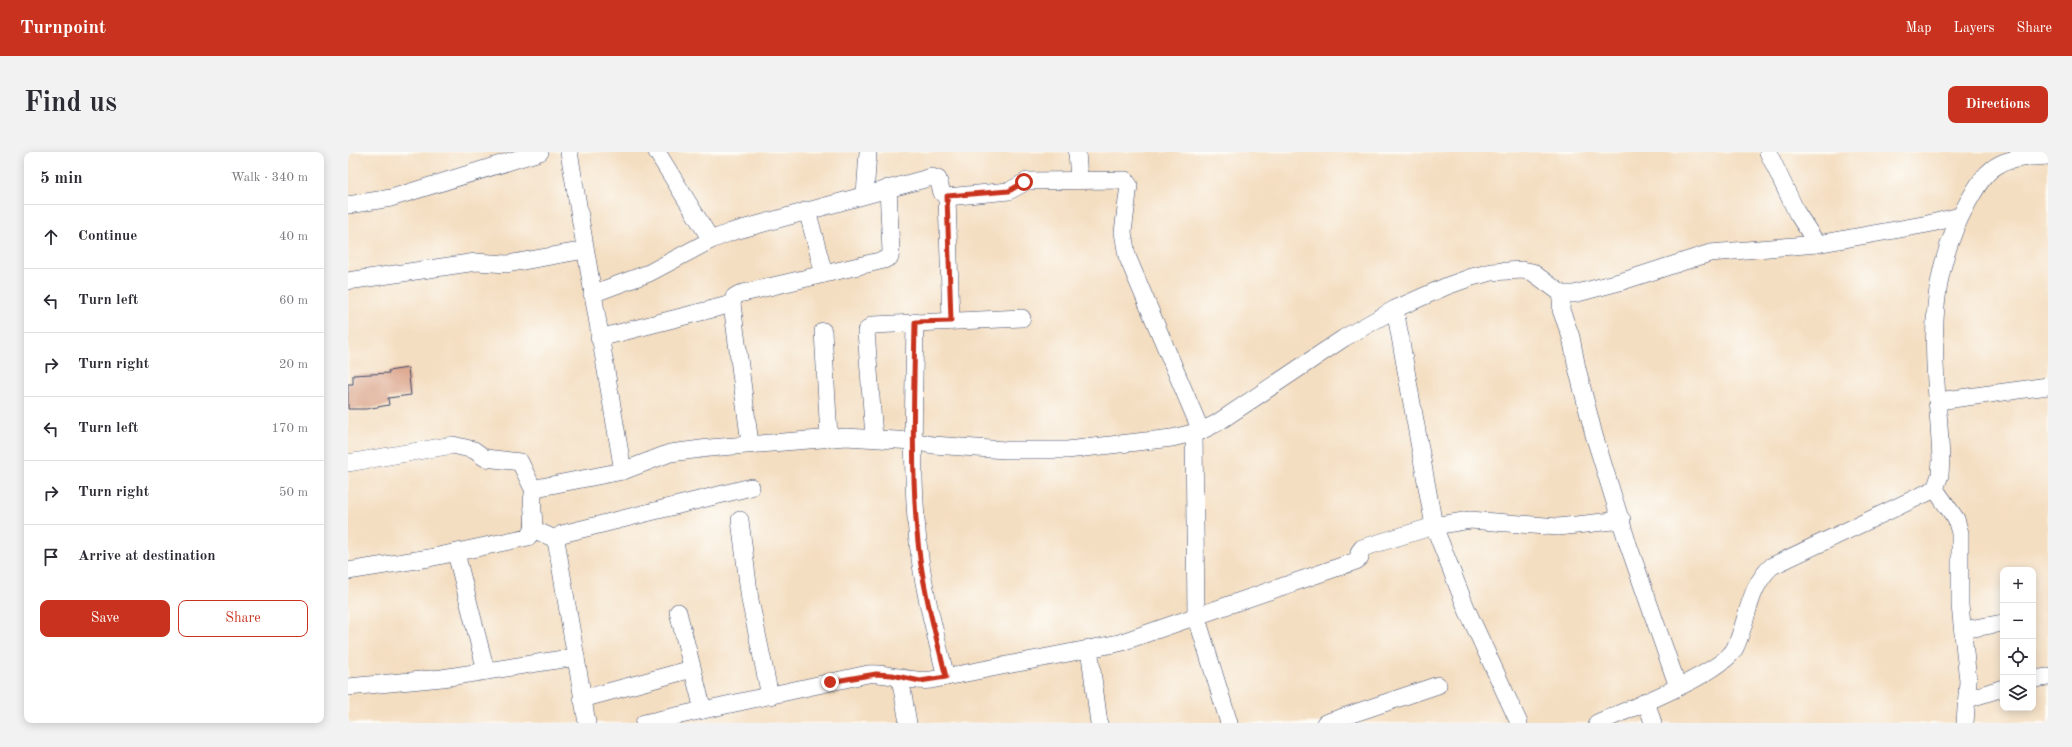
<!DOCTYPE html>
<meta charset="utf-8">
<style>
body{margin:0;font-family:"Old Standard TT",serif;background:#f2f2f3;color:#2b2b33}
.controls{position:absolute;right:12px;bottom:12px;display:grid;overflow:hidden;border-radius:8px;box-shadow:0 2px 10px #0003}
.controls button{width:36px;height:36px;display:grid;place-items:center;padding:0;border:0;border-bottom:1px solid #e1e1e2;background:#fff;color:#2b2b33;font:20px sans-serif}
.stop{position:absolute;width:12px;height:12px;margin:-9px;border:3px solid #c8321e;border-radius:50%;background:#fff}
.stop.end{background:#c8321e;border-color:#fff;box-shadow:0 1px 4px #0008}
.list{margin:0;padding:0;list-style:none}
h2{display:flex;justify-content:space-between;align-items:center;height:52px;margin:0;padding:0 16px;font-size:17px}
h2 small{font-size:13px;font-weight:400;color:#7c7c81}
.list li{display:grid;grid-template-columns:26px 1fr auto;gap:12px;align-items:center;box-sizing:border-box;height:64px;padding:0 16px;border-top:1px solid #e1e1e2}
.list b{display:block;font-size:15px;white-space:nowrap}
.list em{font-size:13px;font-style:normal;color:#7c7c81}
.actions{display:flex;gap:8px;padding:12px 16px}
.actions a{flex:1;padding:9px 0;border:1px solid #c8321e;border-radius:8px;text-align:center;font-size:14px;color:#c8321e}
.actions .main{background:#c8321e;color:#fff}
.icon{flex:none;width:22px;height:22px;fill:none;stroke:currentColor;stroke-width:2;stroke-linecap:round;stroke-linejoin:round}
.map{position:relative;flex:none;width:1700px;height:571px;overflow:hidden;border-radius:8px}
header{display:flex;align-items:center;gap:24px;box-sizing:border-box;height:56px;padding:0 20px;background:#c8321e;color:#fff}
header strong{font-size:19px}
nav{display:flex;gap:22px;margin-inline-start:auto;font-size:14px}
.intro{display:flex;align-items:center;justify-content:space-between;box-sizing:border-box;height:96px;padding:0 24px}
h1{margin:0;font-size:28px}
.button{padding:10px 18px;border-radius:8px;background:#c8321e;color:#fff;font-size:14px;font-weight:700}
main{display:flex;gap:24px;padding:0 24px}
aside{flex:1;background:#fff;border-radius:8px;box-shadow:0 2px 10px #0003}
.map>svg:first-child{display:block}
</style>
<header>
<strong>Turnpoint</strong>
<nav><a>Map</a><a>Layers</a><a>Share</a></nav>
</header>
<div class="intro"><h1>Find us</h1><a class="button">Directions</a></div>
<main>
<aside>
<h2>5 min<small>Walk · 340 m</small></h2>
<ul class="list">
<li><svg class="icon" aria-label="ahead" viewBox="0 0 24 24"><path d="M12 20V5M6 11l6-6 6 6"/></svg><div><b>Continue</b></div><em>40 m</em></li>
<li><svg class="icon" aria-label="left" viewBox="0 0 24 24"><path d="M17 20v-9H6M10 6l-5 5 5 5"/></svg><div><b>Turn left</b></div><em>60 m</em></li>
<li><svg class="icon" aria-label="right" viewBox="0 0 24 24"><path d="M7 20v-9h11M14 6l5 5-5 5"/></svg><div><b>Turn right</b></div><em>20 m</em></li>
<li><svg class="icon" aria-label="left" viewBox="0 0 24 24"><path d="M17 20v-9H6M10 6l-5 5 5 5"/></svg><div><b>Turn left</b></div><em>170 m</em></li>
<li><svg class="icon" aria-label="right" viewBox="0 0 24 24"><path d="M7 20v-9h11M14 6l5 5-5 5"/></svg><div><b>Turn right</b></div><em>50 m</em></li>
<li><svg class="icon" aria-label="arrive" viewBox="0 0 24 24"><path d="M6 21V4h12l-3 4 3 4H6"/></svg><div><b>Arrive at destination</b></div></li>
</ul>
<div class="actions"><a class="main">Save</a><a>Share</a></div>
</aside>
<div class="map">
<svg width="1700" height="571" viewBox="0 0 1700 571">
<rect width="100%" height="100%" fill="#fdfcf7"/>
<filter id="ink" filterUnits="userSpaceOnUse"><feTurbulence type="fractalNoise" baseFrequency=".025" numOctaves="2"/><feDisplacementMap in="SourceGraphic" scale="8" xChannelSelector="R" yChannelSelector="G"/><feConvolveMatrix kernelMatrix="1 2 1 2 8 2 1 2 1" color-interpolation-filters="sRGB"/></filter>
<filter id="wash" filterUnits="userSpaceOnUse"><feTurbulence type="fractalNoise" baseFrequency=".012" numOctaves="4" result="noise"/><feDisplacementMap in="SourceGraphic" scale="16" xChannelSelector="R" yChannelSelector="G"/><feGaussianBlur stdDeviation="0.9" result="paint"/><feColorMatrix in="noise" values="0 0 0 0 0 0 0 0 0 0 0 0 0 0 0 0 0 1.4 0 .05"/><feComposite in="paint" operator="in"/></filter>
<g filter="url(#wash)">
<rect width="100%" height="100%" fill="#f4dec1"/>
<g id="blocks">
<polygon fill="#deaa92" points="60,216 63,243 40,246 41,253 18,257 0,257 0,232 5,232 5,223 41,221 40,219"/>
</g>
</g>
<g filter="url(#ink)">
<use href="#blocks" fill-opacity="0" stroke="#3c496d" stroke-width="1"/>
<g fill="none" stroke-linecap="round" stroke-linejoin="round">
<defs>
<g id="minor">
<polyline points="221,0 275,319"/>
<polyline points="309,0 363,88"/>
<polyline points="729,0 731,27"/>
<polyline points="1420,0 1449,61 1469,92"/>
<polyline points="517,43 520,0"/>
<polyline points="599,45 603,169"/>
<polyline points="0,53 43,46 192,0"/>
<polyline points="459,58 476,122"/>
<polyline points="0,129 128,110 159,112 237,98"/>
<polyline points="244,142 301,121 363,88 383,80 584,25 590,27 594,41 599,45 661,39 679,29 777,28 781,33 775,80 779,104 853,279"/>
<polyline points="1214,142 1213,158 1223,185 1229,216 1246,283 1279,389 1330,535"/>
<polyline points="1047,157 1086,374 1119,458 1171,571"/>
<path d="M567,170C566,240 563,310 569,380C573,429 586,477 598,525"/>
<polyline points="475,179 481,285"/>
<polyline points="251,186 384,152"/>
<polyline points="1590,249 1700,234"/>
<polyline points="846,281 848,463 881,571"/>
<polyline points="526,285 518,179 525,173 674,166"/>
<polyline points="402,292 384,152 386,145 391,142 536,108 542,105 543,99 540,36"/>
<polyline points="0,311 105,293 126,298 137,306 172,310 186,339"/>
<polyline points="1587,337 1608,367 1612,381 1612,453 1620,529 1617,571"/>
<polyline points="392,368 402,448 422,544"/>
<polyline points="185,377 207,387 209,394 239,571"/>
<polyline points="207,387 214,382 403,335"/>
<polyline points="108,401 138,519"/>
<path d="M0,419L81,406L180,385C193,374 178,348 188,336L275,319L322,301L361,296L498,285L565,289L585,293L657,298H719L824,286L853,279L869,271L996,186L1047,157L1099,134L1124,125L1144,120L1174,118L1184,120L1214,142H1226L1275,129L1362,101L1469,92L1580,72L1612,64"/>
<polyline points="330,460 355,558"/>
<polyline points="1615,478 1655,471"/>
<polyline points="741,496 751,571"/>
<polyline points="552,525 560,571"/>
<polyline points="1685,527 1700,525"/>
<polyline points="0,535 94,526 228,505"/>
<polyline points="234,547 344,517"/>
<polyline points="1620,547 1655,536"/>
<polyline points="1298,549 1305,571"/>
<path d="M296,571L520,522C541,520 561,531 583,528L771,491L1008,409L1012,406L1011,400L1014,396L1086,374L1122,368L1210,375L1274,368"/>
<polyline points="977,571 1090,533"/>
<path d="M1249,571C1277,559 1375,521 1387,496C1400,469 1400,435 1424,414L1587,337L1592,323L1593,308C1589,214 1571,138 1620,50C1629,35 1636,20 1652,12C1666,5 1685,5 1700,4"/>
</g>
</defs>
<use href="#minor" stroke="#3c496d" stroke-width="18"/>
<use href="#minor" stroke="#fff" stroke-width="17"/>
</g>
</g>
<g fill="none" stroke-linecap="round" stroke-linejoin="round" filter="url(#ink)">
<path stroke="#c8321e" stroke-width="5" d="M482,530L528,522L544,523L572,529L598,525C586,477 573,429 569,380C563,310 566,240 567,170L603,169L599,44L661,39L676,30"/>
</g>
</svg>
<div class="controls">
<button>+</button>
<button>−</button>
<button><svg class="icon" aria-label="locate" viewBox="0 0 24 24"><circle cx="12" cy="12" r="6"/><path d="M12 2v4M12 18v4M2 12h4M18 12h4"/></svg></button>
<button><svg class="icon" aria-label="layers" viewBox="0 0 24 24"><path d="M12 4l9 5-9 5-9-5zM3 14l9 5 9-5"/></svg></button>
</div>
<div class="stop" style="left:676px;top:30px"></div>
<div class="stop end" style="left:482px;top:530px"></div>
</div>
</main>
